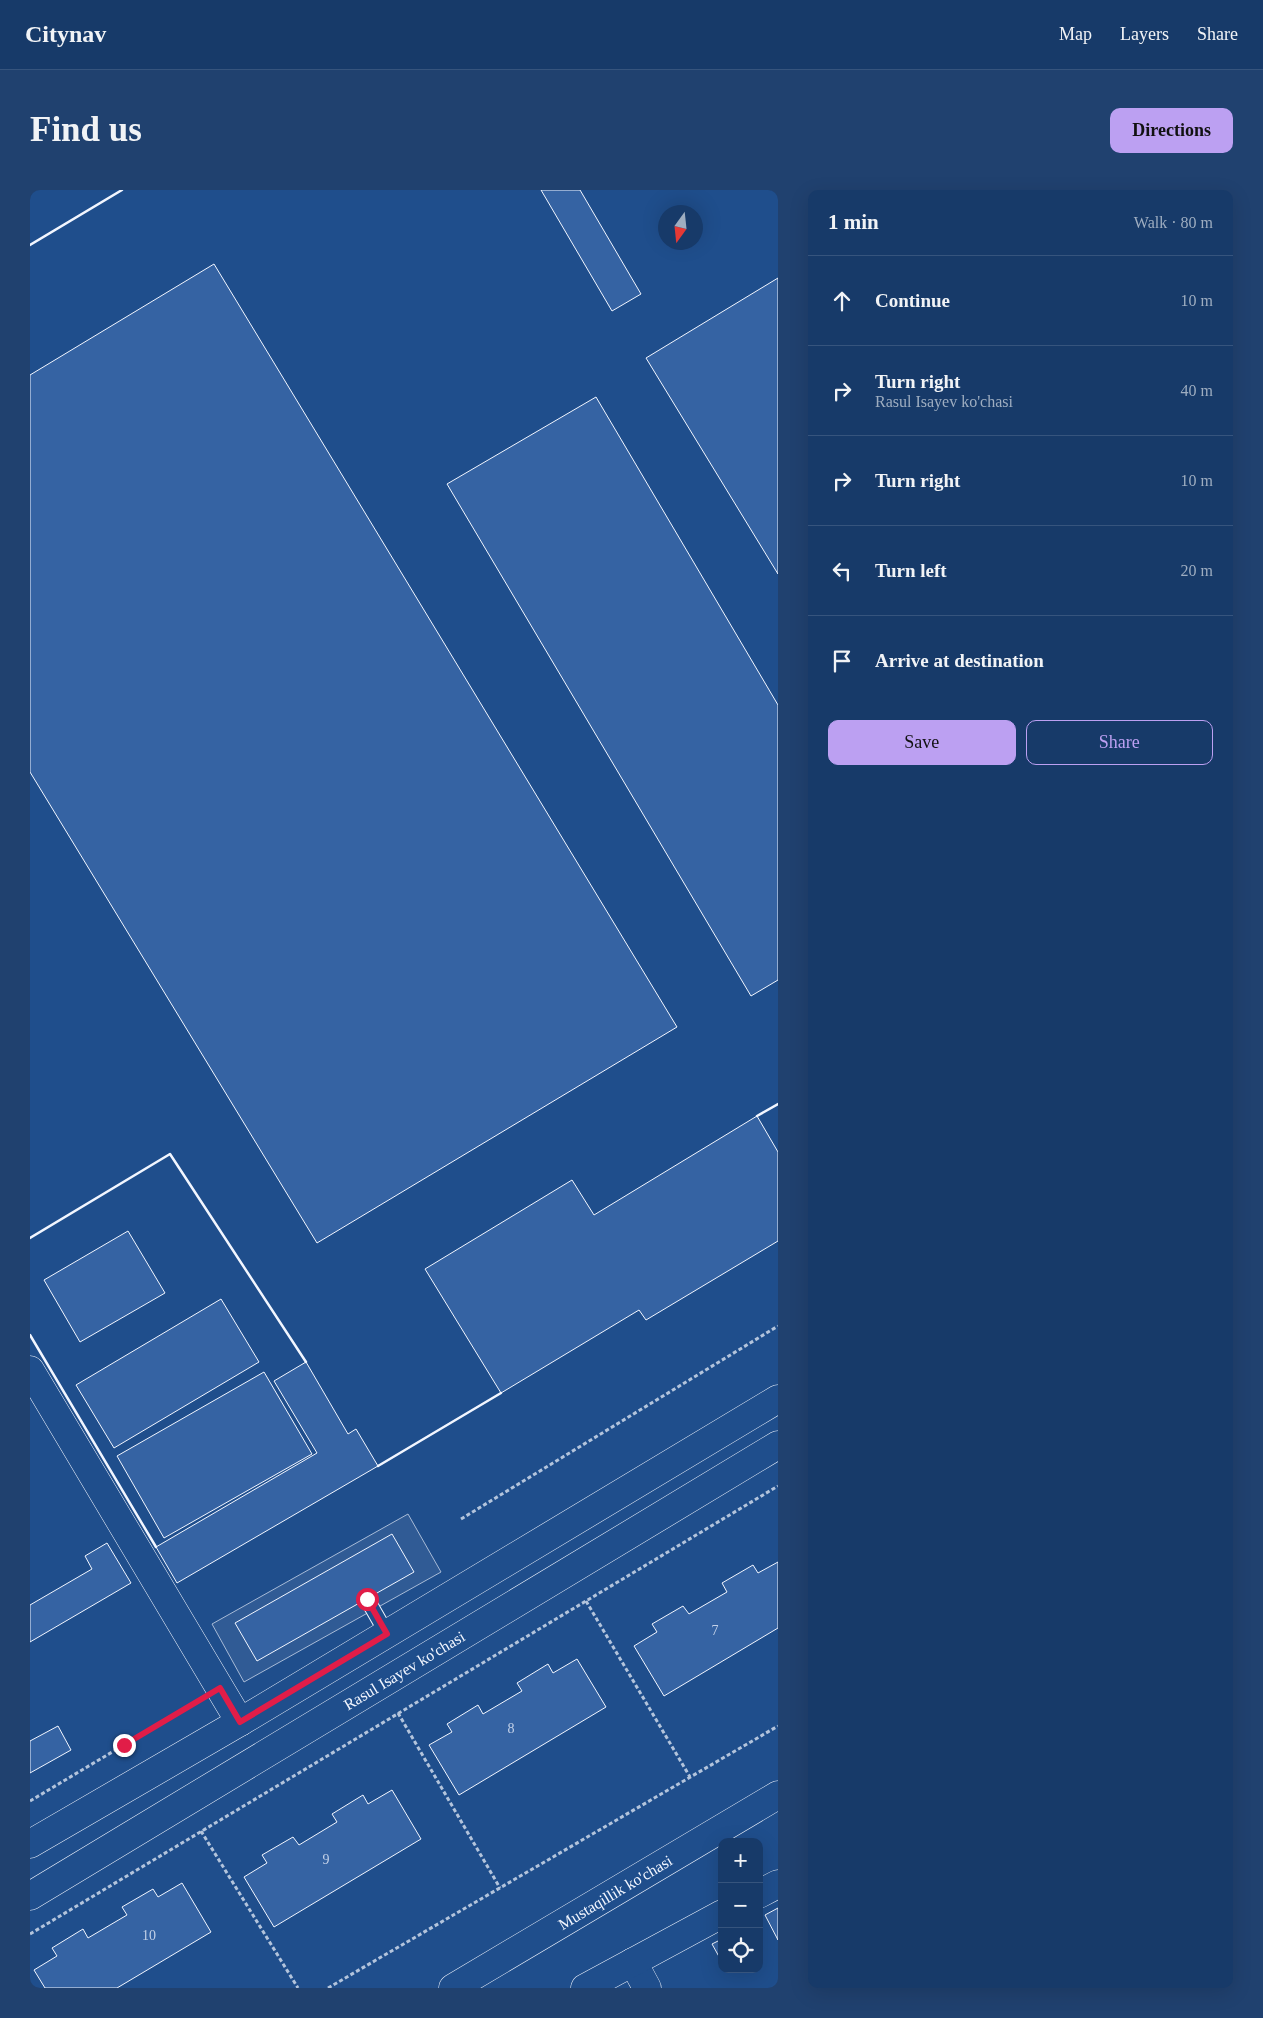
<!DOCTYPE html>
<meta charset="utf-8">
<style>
body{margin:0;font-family:"Times New Roman",serif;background:#20416f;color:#f1f3f6}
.controls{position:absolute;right:15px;bottom:15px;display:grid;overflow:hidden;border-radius:10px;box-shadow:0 5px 20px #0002}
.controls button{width:45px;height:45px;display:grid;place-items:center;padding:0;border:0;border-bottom:1px solid #36547d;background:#173a69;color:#f1f3f6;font:25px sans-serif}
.compass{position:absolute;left:628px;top:15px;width:45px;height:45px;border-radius:50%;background:#173a69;box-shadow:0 5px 20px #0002;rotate:195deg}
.stop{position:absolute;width:15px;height:15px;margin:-11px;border:4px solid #e11d48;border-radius:50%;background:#fff}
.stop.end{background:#e11d48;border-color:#fff;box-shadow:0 1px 5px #0008}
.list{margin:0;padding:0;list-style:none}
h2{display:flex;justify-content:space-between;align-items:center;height:65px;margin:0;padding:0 20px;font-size:21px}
h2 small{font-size:16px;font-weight:400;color:#9eadc0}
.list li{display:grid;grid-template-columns:32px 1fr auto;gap:15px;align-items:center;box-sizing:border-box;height:90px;padding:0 20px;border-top:1px solid #36547d}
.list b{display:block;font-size:19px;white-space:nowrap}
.list p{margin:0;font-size:16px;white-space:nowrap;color:#9eadc0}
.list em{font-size:16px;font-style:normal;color:#9eadc0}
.actions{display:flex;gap:10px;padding:15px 20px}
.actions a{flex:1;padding:11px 0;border:1px solid #bca0f2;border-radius:10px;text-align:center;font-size:18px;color:#bca0f2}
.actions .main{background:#bca0f2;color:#111}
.icon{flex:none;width:28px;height:28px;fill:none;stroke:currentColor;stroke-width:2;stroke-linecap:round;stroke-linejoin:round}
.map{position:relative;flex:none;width:748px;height:1798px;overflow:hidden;border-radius:10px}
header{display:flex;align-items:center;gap:30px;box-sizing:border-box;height:70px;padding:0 25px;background:#173a69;border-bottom:1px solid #36547d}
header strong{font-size:24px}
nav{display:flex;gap:28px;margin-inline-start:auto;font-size:18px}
.intro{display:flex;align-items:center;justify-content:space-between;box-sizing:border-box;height:120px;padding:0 30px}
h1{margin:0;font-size:35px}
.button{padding:12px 22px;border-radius:10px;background:#bca0f2;color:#111;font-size:18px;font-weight:700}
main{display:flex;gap:30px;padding:0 30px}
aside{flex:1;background:#173a69;border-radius:10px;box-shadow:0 5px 20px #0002}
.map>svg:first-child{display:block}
</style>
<header>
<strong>Citynav</strong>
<nav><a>Map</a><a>Layers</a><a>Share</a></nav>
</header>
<div class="intro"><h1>Find us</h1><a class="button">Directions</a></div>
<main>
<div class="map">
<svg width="748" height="1798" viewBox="0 0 748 1798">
<rect width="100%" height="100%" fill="#1f4e8c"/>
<polygon fill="#305b95" stroke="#a8bbd7" points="378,1324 411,1382 214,1492 182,1434"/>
<g fill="#3563a3" stroke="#f2f6ff">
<polygon points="511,0 550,0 611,104 582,121"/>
<polygon points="184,74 647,837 287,1053 0,582 0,185"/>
<polygon points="748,88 748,384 616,168"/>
<polygon points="566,207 748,515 748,790 721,806 417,294"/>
<polygon points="727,926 748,962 748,1051 616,1130 609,1120 471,1203 395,1079 542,990 564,1025"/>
<polygon points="98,1041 135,1103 50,1152 14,1090"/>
<polygon points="191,1109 229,1172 84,1258 46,1195"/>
<polygon points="276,1172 318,1244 326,1239 348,1276 147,1393 126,1357 287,1263 244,1191"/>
<polygon points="234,1182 282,1264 134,1348 87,1266"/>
<polygon points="362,1344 384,1382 227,1471 205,1433"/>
<polygon points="77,1353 101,1393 0,1452 0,1415 62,1379 55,1366"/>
<polygon points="748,1372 748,1438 634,1506 604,1456 627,1442 622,1434 653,1416 659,1424 697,1402 692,1393 723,1375 728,1383"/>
<polygon points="547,1469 576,1517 429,1605 399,1555 422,1542 417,1534 448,1515 453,1524 492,1501 487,1493 518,1474 523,1483"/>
<polygon points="28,1536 41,1560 0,1583 0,1551"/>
<polygon points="362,1600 391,1649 244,1737 214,1687 237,1673 232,1665 263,1647 269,1655 307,1632 302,1624 333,1605 338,1614"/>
<polygon points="152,1693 181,1742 87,1798 15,1798 4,1780 27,1766 22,1758 53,1739 58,1748 97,1725 92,1717 123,1699 128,1707"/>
<polygon points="748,1718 748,1750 735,1725"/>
<polygon points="692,1749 692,1772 682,1754"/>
</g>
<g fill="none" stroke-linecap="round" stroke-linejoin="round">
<defs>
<polyline id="lane" points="337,1409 357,1444"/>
<g id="street">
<polyline points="0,1180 210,1532"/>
<polyline points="729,1704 748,1694"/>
<polyline points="603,1772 617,1798"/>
<polyline points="423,1798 748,1605"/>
<polyline points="555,1798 692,1724"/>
</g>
<g id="primary">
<polyline points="0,1654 210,1532 748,1209"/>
<polyline points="0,1706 748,1255"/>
</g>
</defs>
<use href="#lane" stroke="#f2f6ff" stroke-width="16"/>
<use href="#street" stroke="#f2f6ff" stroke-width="29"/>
<use href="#primary" stroke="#f2f6ff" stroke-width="29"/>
<g stroke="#b3c4dc" stroke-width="3" stroke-dasharray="4 2.5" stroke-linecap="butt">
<polyline points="431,1329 748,1136"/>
<polyline points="556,1411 660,1587"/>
<polyline points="368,1523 470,1698"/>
<polyline points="0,1611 166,1512"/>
<polyline points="171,1641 268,1798"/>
<polyline points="0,1744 748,1296"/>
<polyline points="298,1798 748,1536"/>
</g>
<use href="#lane" stroke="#1f4e8c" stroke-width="14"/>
<use href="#street" stroke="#1f4e8c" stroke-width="28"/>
<use href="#primary" stroke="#1f4e8c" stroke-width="28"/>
<g stroke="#f2f6ff" stroke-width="2.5">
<polyline points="747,0 748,2"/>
<polyline points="0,55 92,0"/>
<polyline points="727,926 748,914"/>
<polyline points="0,1048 140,964 276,1172"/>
<polyline points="0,1145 126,1357"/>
<polyline points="348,1276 471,1203"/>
</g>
</g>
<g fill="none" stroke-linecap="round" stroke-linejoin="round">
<polyline stroke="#e11d48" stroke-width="6" points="94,1555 190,1498 210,1532 357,1444 337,1409"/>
</g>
<g text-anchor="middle" stroke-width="4" stroke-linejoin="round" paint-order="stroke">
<g font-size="14" fill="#c3d1e8">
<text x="685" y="1445">7</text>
<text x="481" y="1543">8</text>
<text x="296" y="1674">9</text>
<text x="119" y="1750">10</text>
</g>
<g font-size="16" fill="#f2f6ff" stroke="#1f4e8c">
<text transform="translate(374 1480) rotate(-31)" y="6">Rasul Isayev ko'chasi</text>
<text transform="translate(585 1702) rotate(-31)" y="6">Mustaqillik ko'chasi</text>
</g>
</g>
</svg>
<div class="controls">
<button>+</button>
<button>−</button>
<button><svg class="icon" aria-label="locate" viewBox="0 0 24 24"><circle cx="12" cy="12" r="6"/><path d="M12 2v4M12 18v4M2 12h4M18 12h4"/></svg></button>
</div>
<svg class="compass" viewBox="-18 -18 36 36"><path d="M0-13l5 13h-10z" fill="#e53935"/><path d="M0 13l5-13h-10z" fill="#9eadc0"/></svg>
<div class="stop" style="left:337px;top:1409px"></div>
<div class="stop end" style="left:94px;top:1555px"></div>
</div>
<aside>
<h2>1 min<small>Walk · 80 m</small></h2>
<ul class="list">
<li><svg class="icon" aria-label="ahead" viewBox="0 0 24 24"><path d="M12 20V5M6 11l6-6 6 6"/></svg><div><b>Continue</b></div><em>10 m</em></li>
<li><svg class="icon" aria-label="right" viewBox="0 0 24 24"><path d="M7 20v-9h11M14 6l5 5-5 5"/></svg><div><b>Turn right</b><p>Rasul Isayev ko'chasi</p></div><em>40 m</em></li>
<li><svg class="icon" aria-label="right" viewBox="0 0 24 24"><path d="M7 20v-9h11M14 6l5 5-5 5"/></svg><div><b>Turn right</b></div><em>10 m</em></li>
<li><svg class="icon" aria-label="left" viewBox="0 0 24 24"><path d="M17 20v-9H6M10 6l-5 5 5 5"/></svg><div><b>Turn left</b></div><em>20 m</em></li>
<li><svg class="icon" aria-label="arrive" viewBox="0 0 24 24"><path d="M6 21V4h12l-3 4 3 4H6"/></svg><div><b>Arrive at destination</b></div></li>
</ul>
<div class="actions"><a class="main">Save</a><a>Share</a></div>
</aside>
</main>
